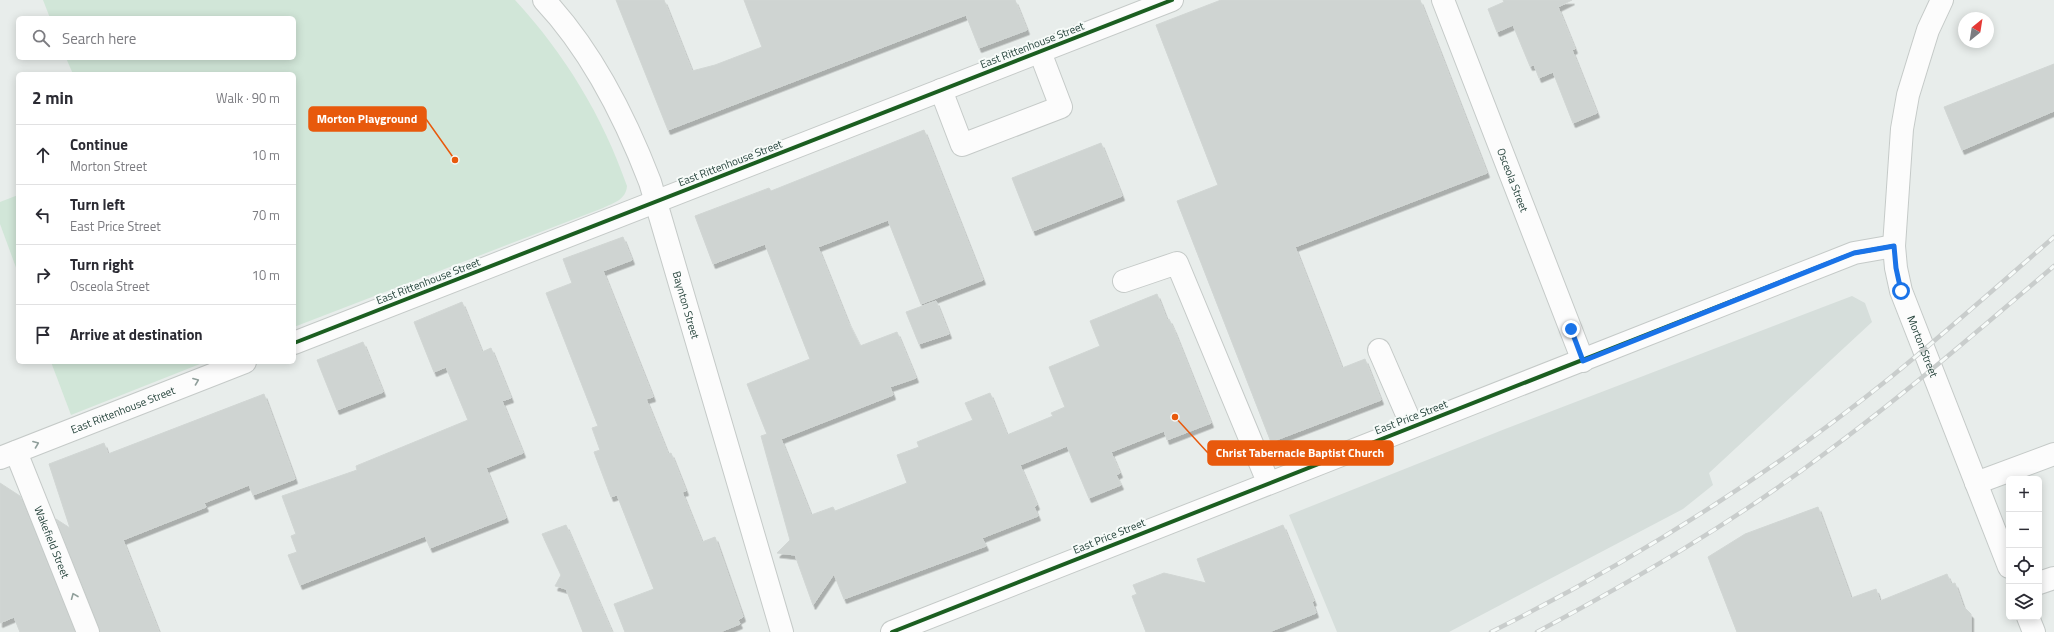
<!DOCTYPE html>
<meta charset="utf-8">
<style>
body{margin:0;font-family:"Titillium Web",sans-serif;background:#f7f7f7;color:#2b2b33}
.controls{position:absolute;right:12px;bottom:12px;display:grid;overflow:hidden;border-radius:6px;box-shadow:0 2px 10px #0003}
.controls button{width:36px;height:36px;display:grid;place-items:center;padding:0;border:0;border-bottom:1px solid #e1e1e2;background:#fff;color:#2b2b33;font:20px sans-serif}
.compass{position:absolute;left:1958px;top:12px;width:36px;height:36px;border-radius:50%;background:#fff;box-shadow:0 2px 10px #0003;rotate:30deg}
.stop{position:absolute;width:12px;height:12px;margin:-9px;border:3px solid #1a73e8;border-radius:50%;background:#fff}
.stop.end{background:#1a73e8;border-color:#fff;box-shadow:0 1px 4px #0008}
.list{margin:0;padding:0;list-style:none}
h2{display:flex;justify-content:space-between;align-items:center;height:52px;margin:0;padding:0 16px;font-size:17px}
h2 small{font-size:13px;font-weight:400;color:#7c7c81}
.list li{display:grid;grid-template-columns:26px 1fr auto;gap:12px;align-items:center;box-sizing:border-box;height:60px;padding:0 16px;border-top:1px solid #e1e1e2}
.list b{display:block;font-size:15px;white-space:nowrap}
.list p{margin:0;font-size:13px;white-space:nowrap;color:#7c7c81}
.list em{font-size:13px;font-style:normal;color:#7c7c81}
.icon{flex:none;width:22px;height:22px;fill:none;stroke:currentColor;stroke-width:2;stroke-linecap:round;stroke-linejoin:round}
.map{position:relative;flex:none;width:2054px;height:632px;overflow:hidden}
.search{position:absolute;background:#fff;box-shadow:0 2px 10px #0003;left:16px;top:16px;width:280px;height:44px;display:flex;align-items:center;gap:10px;box-sizing:border-box;padding:0 14px;border-radius:6px;color:#7c7c81;font-size:15px}
.panel{position:absolute;background:#fff;box-shadow:0 2px 10px #0003;left:16px;top:72px;width:280px;height:292px;border-radius:6px}
.map>svg:first-child{display:block}
</style>
<div class="map">
<svg width="2054" height="632" viewBox="0 0 2054 632">
<defs>
<filter id="shadow"><feDropShadow dx="2.5" dy="4.5" stdDeviation="0" flood-color="#0004"/></filter>
</defs>
<rect width="100%" height="100%" fill="#e8edeb"/>
<polygon fill="#d6dedb" points="1852,296 1865,303 1872,322 1709,473 1713,485 1683,509 1449,632 1337,632 1289,515 1505,429"/>
<g fill="#d1e6d8">
<path d="M43,0H515C565,54 603,117 627,186C626,200 613,203 603,208L294,327V74H73L66,58H294V18H50Z"/>
<polygon points="18,195 18,273 0,224 0,202"/>
<polygon points="51,362 205,362 71,415"/>
</g>
<g fill="#cfd4d2" stroke="#d1d6d4" filter="url(#shadow)">
<polygon points="616,0 664,0 692,71 715,65 762,47 744,0 1015,0 1027,30 979,48 966,15 668,130"/>
<polygon points="1221,0 1420,0 1487,173 1295,247 1342,368 1365,359 1381,400 1271,442 1177,201 1218,185 1156,25"/>
<polygon points="1503,0 1572,0 1558,7 1575,49 1572,50 1597,113 1573,123 1553,72 1539,78 1534,65 1530,66 1513,25 1497,32 1488,9 1504,2"/>
<polygon points="2054,64 2054,111 1962,150 1944,107"/>
<polygon points="924,130 983,280 921,304 888,220 818,247 848,322 860,346 897,332 916,378 890,387 893,395 781,439 811,515 833,507 835,511 907,483 897,455 919,447 917,442 973,420 965,403 990,393 1007,435 1053,416 1051,413 1065,407 1049,367 1100,346 1090,321 1157,294 1167,320 1169,319 1174,330 1211,423 1167,440 1164,431 1111,452 1120,473 1116,475 1121,485 1089,498 1067,446 1020,465 1037,505 1034,507 1038,516 982,538 986,546 844,599 834,574 813,605 795,555 777,553 790,540 761,436 767,434 747,384 810,359 765,244 713,264 695,216 769,188 771,191"/>
<polygon points="1101,143 1122,196 1033,231 1012,178"/>
<polygon points="623,237 632,260 603,271 653,397 646,399 668,454 671,453 686,491 682,492 702,542 715,537 743,617 738,620 740,624 720,632 625,632 614,604 654,589 617,495 611,497 594,452 600,450 592,428 598,426 546,293 572,283 563,259"/>
<polygon points="936,301 949,334 919,344 906,312"/>
<polygon points="462,302 482,352 491,348 511,398 502,401 523,453 486,468 506,518 430,548 425,536 300,585 288,555 297,552 291,536 296,534 282,496 357,470 356,466 468,420 446,367 434,372 414,322"/>
<polygon points="363,342 383,392 337,410 317,360"/>
<polygon points="264,394 295,479 253,495 249,485 204,503 206,507 123,540 159,632 100,632 56,519 70,528 49,464 104,443 108,454"/>
<polygon points="0,483 20,496 75,632 20,632 14,617 0,623"/>
<polygon points="1818,507 1851,598 1876,589 1880,601 1947,574 1951,584 1955,583 1963,606 1971,614 1971,632 1737,632 1708,557 1745,534"/>
<polygon points="566,525 612,632 583,632 566,589 555,586 561,575 542,534"/>
<polygon points="1283,525 1314,601 1312,602 1316,613 1269,632 1146,632 1132,596 1137,594 1133,585 1164,573 1206,583 1197,559"/>
</g>
<g fill="none" stroke-linecap="round" stroke-linejoin="round">
<defs>
<g id="minor">
<path id="s1" d="M544,0C592,51 625,117 650,182L782,632"/>
<path id="s2" d="M1443,0L1583,361"/>
<path id="s3" d="M1942,0L1928,30L1919,59L1908,95L1902,129L1894,246L1896,268L1901,291L2009,567"/>
<polyline points="941,90 962,145 1061,107 1040,52"/>
<polyline points="1124,281 1177,263 1268,482"/>
<polyline points="294,343 1172,0"/>
<polyline points="1379,350 1412,426"/>
<path id="s4" d="M16,452L88,632"/>
<path id="s5" d="M0,458L245,362"/>
<polyline points="1976,483 2054,454"/>
<polyline points="2039,583 2054,578"/>
<polyline points="2028,617 2034,632"/>
<polyline points="892,632 1854,253 1894,246"/>
</g>
</defs>
<use href="#minor" stroke="#c5cac8" stroke-width="24"/>
<use href="#minor" stroke="#fcfcfc" stroke-width="22"/>
<defs>
<g id="rail">
<path d="M1491,632C1632,562 1768,476 1891,377C1946,332 2000,284 2054,237"/>
<path d="M1537,632C1636,579 1734,522 1824,454C1904,395 1979,330 2054,266"/>
</g>
</defs>
<use href="#rail" stroke="#c9cdcc" stroke-width="4.5"/>
<use href="#rail" stroke="#f7fbf9" stroke-width="3" stroke-dasharray="9" stroke-linecap="butt"/>
<defs>
<g id="cycleway">
<polyline points="294,343 1172,0"/>
<polyline points="892,632 1854,253 1894,246"/>
</g>
</defs>
<use href="#cycleway" stroke="#f7fbf9" stroke-width="6"/>
<use href="#cycleway" stroke="#1b5e20" stroke-width="4"/>
</g>
<defs><path id="oneway-chevron" d="M-2-3.5L2.5 0L-2 3.5" fill="none" stroke-width="1.6" stroke-linecap="round" stroke-linejoin="round"/></defs>
<g stroke="#909f9b">
<use href="#oneway-chevron" transform="translate(196 381) rotate(-21)"/>
<use href="#oneway-chevron" transform="translate(36 444) rotate(-21)"/>
<use href="#oneway-chevron" transform="translate(74 596) rotate(-112)"/>
</g>
<g fill="none" stroke-linecap="round" stroke-linejoin="round">
<polyline stroke="#1a73e8" stroke-width="5" points="1571,329 1583,361 1854,253 1894,246 1896,268 1901,291"/>
</g>
<g text-anchor="middle" stroke-width="4" stroke-linejoin="round" paint-order="stroke">
<g font-size="11" fill="#24423a" stroke="#f7fbf9">
<text transform="translate(1032 45) rotate(-21)" y="4">East Rittenhouse Street</text>
<text transform="translate(730 163) rotate(-21)" y="4">East Rittenhouse Street</text>
<text dy="4" stroke="none"><textPath href="#s2" startOffset="193">Osceola Street</textPath></text>
<text transform="translate(428 281) rotate(-21)" y="4">East Rittenhouse Street</text>
<text dy="4" stroke="none"><textPath href="#s1" startOffset="340">Baynton Street</textPath></text>
<text dy="4" stroke="none"><textPath href="#s3" startOffset="358">Morton Street</textPath></text>
<text dy="4" stroke="none"><textPath href="#s5" startOffset="132">East Rittenhouse Street</textPath></text>
<text transform="translate(1411 417) rotate(-21)" y="4">East Price Street</text>
<text transform="translate(1109 536) rotate(-22)" y="4">East Price Street</text>
<text dy="4" stroke="none"><textPath href="#s4" startOffset="97">Wakefield Street</textPath></text>
</g>
</g>
<path fill="none" stroke="#e8590c" stroke-width="1.5" d="M455 160L426 119M1175 417L1208 453"/>
<g fill="#e8590c" stroke="#f7fbf9" stroke-width="1.5">
<circle cx="455" cy="160" r="4"/>
<circle cx="1175" cy="417" r="4"/>
</g>
<g fill="#e8590c" stroke="#e8590c" stroke-width="1.5">
<rect x="309" y="107" width="117" height="24" rx="4"/>
<rect x="1208" y="441" width="185" height="24" rx="4"/>
</g>
<g font-size="12" text-anchor="middle" font-weight="bold" fill="#fff">
<text x="367" y="123">Morton Playground</text>
<text x="1300" y="457">Christ Tabernacle Baptist Church</text>
</g>
</svg>
<div class="controls">
<button>+</button>
<button>−</button>
<button><svg class="icon" aria-label="locate" viewBox="0 0 24 24"><circle cx="12" cy="12" r="6"/><path d="M12 2v4M12 18v4M2 12h4M18 12h4"/></svg></button>
<button><svg class="icon" aria-label="layers" viewBox="0 0 24 24"><path d="M12 4l9 5-9 5-9-5zM3 14l9 5 9-5"/></svg></button>
</div>
<svg class="compass" viewBox="-18 -18 36 36"><path d="M0-13l5 13h-10z" fill="#e53935"/><path d="M0 13l5-13h-10z" fill="#7c7c81"/></svg>
<div class="stop" style="left:1901px;top:291px"></div>
<div class="stop end" style="left:1571px;top:329px"></div>
<div class="search"><svg class="icon" aria-label="search" viewBox="0 0 24 24"><circle cx="10" cy="10" r="6"/><path d="M15 15l6 6"/></svg>Search here</div>
<section class="panel">
<h2>2 min<small>Walk · 90 m</small></h2>
<ul class="list">
<li><svg class="icon" aria-label="ahead" viewBox="0 0 24 24"><path d="M12 20V5M6 11l6-6 6 6"/></svg><div><b>Continue</b><p>Morton Street</p></div><em>10 m</em></li>
<li><svg class="icon" aria-label="left" viewBox="0 0 24 24"><path d="M17 20v-9H6M10 6l-5 5 5 5"/></svg><div><b>Turn left</b><p>East Price Street</p></div><em>70 m</em></li>
<li><svg class="icon" aria-label="right" viewBox="0 0 24 24"><path d="M7 20v-9h11M14 6l5 5-5 5"/></svg><div><b>Turn right</b><p>Osceola Street</p></div><em>10 m</em></li>
<li><svg class="icon" aria-label="arrive" viewBox="0 0 24 24"><path d="M6 21V4h12l-3 4 3 4H6"/></svg><div><b>Arrive at destination</b></div></li>
</ul>
</section>
</div>
